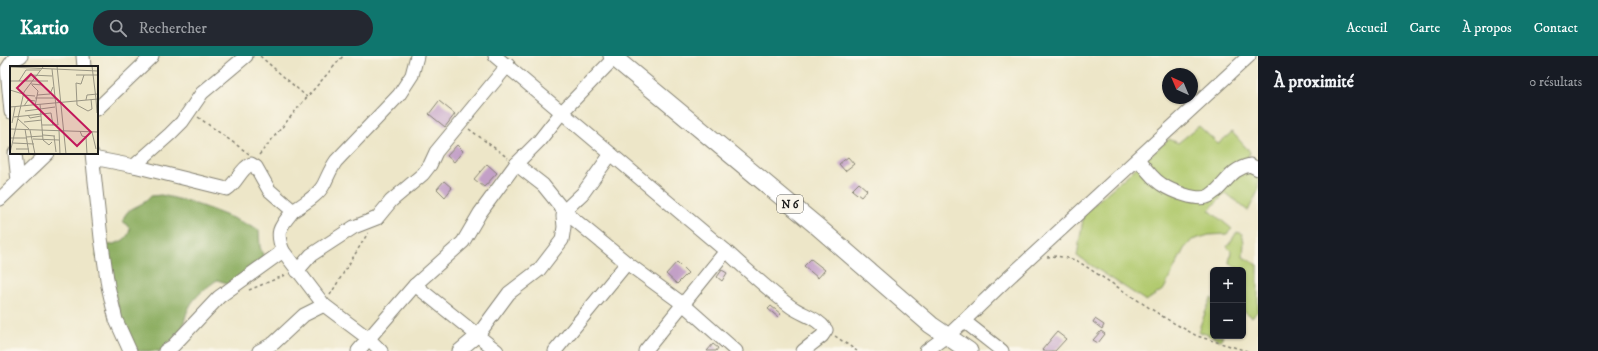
<!DOCTYPE html>
<html lang="fr">
<meta charset="utf-8">
<style>
body{margin:0;font-family:"IM FELL DW Pica",serif;background:#242831;color:#f1f3f6}
.controls{position:absolute;right:12px;bottom:12px;display:grid;overflow:hidden;border-radius:6px;box-shadow:0 1px 3px #0004}
.controls button{width:36px;height:36px;display:grid;place-items:center;padding:0;border:0;border-bottom:1px solid #363941;background:#171b24;color:#f1f3f6;font:20px sans-serif}
.compass{position:absolute;left:1162px;top:12px;width:36px;height:36px;border-radius:50%;background:#171b24;box-shadow:0 1px 3px #0004;rotate:316deg}
.list{margin:0;padding:0;list-style:none}
h2{display:flex;justify-content:space-between;align-items:center;height:52px;margin:0;padding:0 16px;font-size:17px}
h2 small{font-size:13px;font-weight:400;color:#9ea1a6}
.icon{flex:none;width:22px;height:22px;fill:none;stroke:currentColor;stroke-width:2;stroke-linecap:round;stroke-linejoin:round}
.map{position:relative;flex:none;width:1258px;height:295px;overflow:hidden}
header{display:flex;align-items:center;gap:24px;box-sizing:border-box;height:56px;padding:0 20px;background:#0f766e;color:#fff}
header strong{font-size:19px}
nav{display:flex;gap:22px;margin-inline-start:auto;font-size:14px}
.search{width:280px;height:36px;background:#242831;display:flex;align-items:center;gap:10px;box-sizing:border-box;padding:0 14px;border-radius:22px;color:#9ea1a6;font-size:15px}
main{display:flex}
aside{flex:1;background:#171b24}
.map>svg:first-child{display:block}
</style>
<header>
<strong>Kartio</strong>
<div class="search"><svg class="icon" aria-label="search" viewBox="0 0 24 24"><circle cx="10" cy="10" r="6"/><path d="M15 15l6 6"/></svg>Rechercher</div>
<nav><a>Accueil</a><a>Carte</a><a>À propos</a><a>Contact</a></nav>
</header>
<main>
<div class="map">
<svg width="1258" height="295" viewBox="0 0 1258 295">
<rect width="100%" height="100%" fill="#fbf7ec"/>
<filter id="ink" filterUnits="userSpaceOnUse"><feTurbulence type="fractalNoise" baseFrequency=".025" numOctaves="2"/><feDisplacementMap in="SourceGraphic" scale="8" xChannelSelector="R" yChannelSelector="G"/><feConvolveMatrix kernelMatrix="1 2 1 2 8 2 1 2 1" color-interpolation-filters="sRGB"/></filter>
<filter id="wash" filterUnits="userSpaceOnUse"><feTurbulence type="fractalNoise" baseFrequency=".012" numOctaves="4" result="noise"/><feDisplacementMap in="SourceGraphic" scale="16" xChannelSelector="R" yChannelSelector="G"/><feGaussianBlur stdDeviation="0.9" result="paint"/><feColorMatrix in="noise" values="0 0 0 0 0 0 0 0 0 0 0 0 0 0 0 0 0 1.4 0 .05"/><feComposite in="paint" operator="in"/></filter>
<g filter="url(#wash)">
<rect width="100%" height="100%" fill="#ede6c8"/>
<g fill="#b2ca6f" stroke="#677346">
<polygon points="1199,70 1218,88 1232,76 1250,96 1244,111 1258,122 1258,135 1248,155 1226,137 1209,154 1232,173 1227,178 1209,179 1192,184 1184,193 1164,233 1146,245 1077,200 1084,157 1169,83 1178,87"/>
<polygon points="1237,176 1242,178 1244,186 1243,201 1258,209 1258,255 1252,261 1243,254 1244,216 1229,207 1231,195 1227,191"/>
<polygon points="1211,242 1213,243 1213,280 1223,280 1220,284 1198,275"/>
</g>
<path fill="#8dae62" stroke="#54653f" d="M161,139C196,146 227,159 259,174L260,191L266,206L228,230L224,226L217,224C196,239 186,248 183,274L160,295H131L108,217L96,200L102,190C114,188 127,187 130,173L123,165C125,150 142,152 151,140Z"/>
<g id="blocks">
<g fill="#c3a0c7">
<polygon points="439,45 455,58 445,71 429,58"/>
<polygon points="457,89 463,95 454,106 447,100"/>
<polygon points="848,101 854,108 845,115 839,108"/>
<polygon points="487,108 497,117 484,131 474,123"/>
<polygon points="444,125 452,132 445,141 437,133"/>
<polygon points="859,127 867,134 861,141 852,134"/>
<polygon points="811,203 825,214 818,222 804,210"/>
<polygon points="677,206 688,217 677,228 666,218"/>
<polygon points="722,214 727,217 722,225 717,221"/>
<polygon points="771,250 781,258 778,261 768,253"/>
<polygon points="1095,263 1104,269 1102,273 1093,266"/>
<polygon points="1101,275 1105,278 1098,287 1093,284"/>
<polygon points="1057,276 1066,283 1055,295 1043,295 1042,294"/>
<polygon points="713,288 718,292 716,295 707,295"/>
</g>
</g>
</g>
<g filter="url(#ink)">
<use href="#blocks" fill-opacity="0" stroke="#848172" stroke-width="1"/>
<g fill="none" stroke-linecap="round" stroke-linejoin="round">
<defs>
<g id="minor">
<polyline points="83,0 84,11"/>
<path d="M495,0L726,195C747,214 767,233 790,250C802,259 817,261 826,274L822,280L803,295"/>
<polyline points="97,53 152,0"/>
<polyline points="11,56 7,13 13,4 21,0"/>
<polyline points="15,97 18,125"/>
<polyline points="92,97 101,182 108,230 116,264 130,295"/>
<polyline points="93,102 134,110 170,78 182,66 202,37 246,0"/>
<path d="M1138,103C1145,112 1152,122 1161,128C1171,135 1198,146 1209,140C1211,139 1214,136 1216,135C1229,123 1232,113 1250,109L1258,113"/>
<polyline points="516,108 543,129 564,155 627,207 683,248 736,295"/>
<path d="M134,110L227,133C237,127 240,113 251,108L256,111L269,134L293,155C280,171 275,175 283,195L324,249L369,283L381,295"/>
<polyline points="0,143 48,97"/>
<path d="M293,155C303,148 318,140 324,128C328,120 331,112 336,105L399,39L412,19L417,0"/>
<polyline points="297,215 311,199 354,171 377,162 391,145 423,118 430,109 436,96 508,9"/>
<polyline points="415,229 497,295"/>
<polyline points="964,265 1002,295"/>
<polyline points="165,295 173,290 219,241 283,195"/>
<polyline points="259,295 274,287 304,259 324,249"/>
<polyline points="358,295 415,229 463,186 480,157 516,108 539,85 562,56 616,0"/>
<polyline points="459,295 478,279 509,237 539,214 562,184 564,171 563,160 564,155 583,137 611,98"/>
<polyline points="555,295 627,207"/>
<polyline points="645,295 726,195"/>
<polyline points="926,295 952,276 1005,225 1249,0"/>
</g>
<polyline id="major" points="612,0 818,171 931,269 969,295"/>
</defs>
<use href="#minor" stroke="#848172" stroke-width="15"/>
<use href="#major" stroke="#848172" stroke-width="19"/>
<g stroke="#848172" stroke-width="1.5" stroke-dasharray="3 3" stroke-linecap="butt">
<polyline points="260,0 307,41"/>
<polyline points="198,61 249,98"/>
<polyline points="469,73 508,102"/>
<polyline points="259,99 307,41 343,0"/>
<polyline points="1047,201 1057,200 1076,204 1165,262 1197,280 1247,295"/>
<polyline points="249,234 288,218"/>
<polyline points="330,239 368,177"/>
<polyline points="835,280 857,295"/>
</g>
<use href="#minor" stroke="#fff" stroke-width="13"/>
<use href="#major" stroke="#fff" stroke-width="17"/>
</g>
</g>
<g text-anchor="middle" stroke-width="3" stroke-linejoin="round" paint-order="stroke">
<rect fill="#fbf7ec" stroke="#5f5e5a" stroke-width="1" x="777" y="139" width="26" height="18" rx="3"/>
<g font-size="11" font-weight="bold" fill="#1c1c1c">
<text x="790" y="152">N 6</text>
</g>
</g>
<g transform="translate(10 10)">
<rect width="88" height="88" fill="#ede6c8"/>
<path fill="none" stroke="#999583" stroke-width="1" d="M47,0L56,88M82,0L86,33M0,1L88,5M66,9H88M74,9L71,18L66,17L67,39L78,45L82,43L81,33M0,15H9L16,4H30M9,15H38M16,15L21,9L42,10M21,18L33,19M22,19L28,25L25,40M0,24L13,28M13,29L25,30M27,29L40,28L43,21M25,32H45M86,33L87,47M76,34L77,29L88,28M30,38L33,74M14,40L18,34L25,35M0,41L88,33M15,45L45,41M41,47L43,59M18,49L20,52L31,50M4,51L41,47M8,53L19,63M14,56L32,54M2,57L5,41M32,59H48L42,3M0,63L88,66M15,63L19,88M20,64L25,88M49,64L50,88M70,65L72,70L76,71L77,88M82,66L86,83M33,69L45,70M44,70L46,86M16,71L33,70M0,72H16M23,73L49,74M33,74L39,79L42,76M3,77L24,78M6,83H19M0,87L14,26L33,1"/>
<path fill="#c2185b" fill-opacity="0.15" stroke="#c2185b" stroke-width="2" d="M21,8L81,66L67,80L7,22Z"/>
<rect width="88" height="88" fill="none" stroke="#1c1c1c" stroke-width="2"/>
</g>
</svg>
<div class="controls">
<button>+</button>
<button>−</button>
</div>
<svg class="compass" viewBox="-18 -18 36 36"><path d="M0-13l5 13h-10z" fill="#e53935"/><path d="M0 13l5-13h-10z" fill="#9ea1a6"/></svg>
</div>
<aside>
<h2>À proximité<small>0 résultats</small></h2>
<ul class="list">
</ul>
</aside>
</main>
